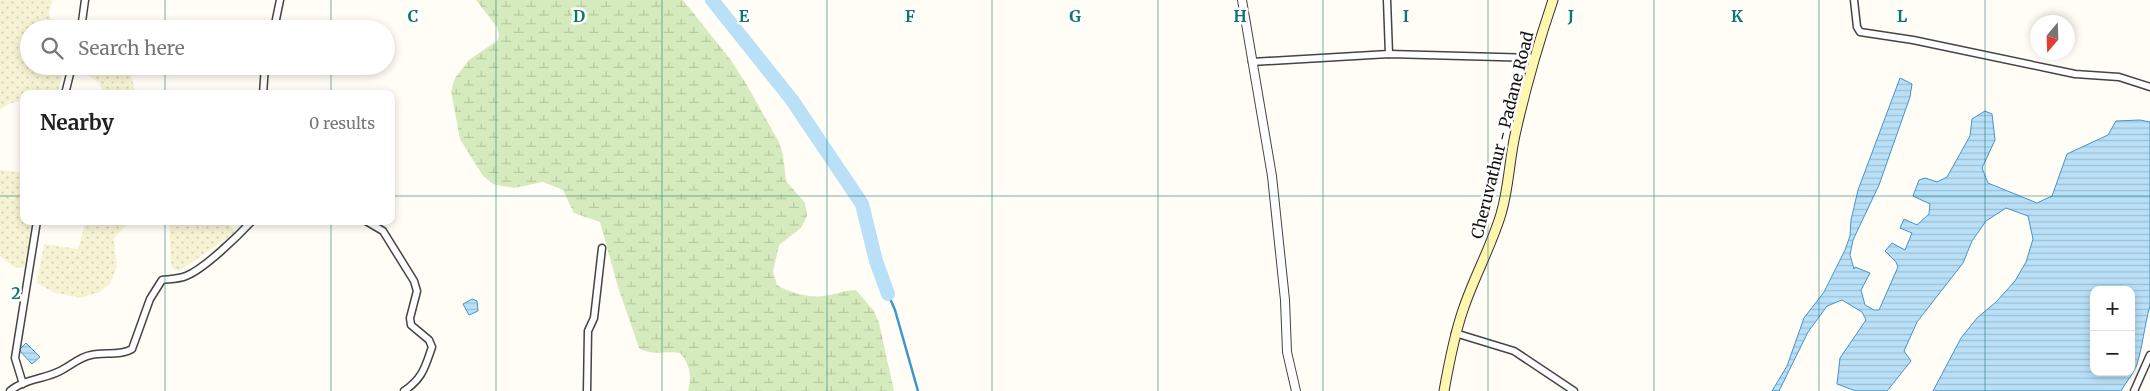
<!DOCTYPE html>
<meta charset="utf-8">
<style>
body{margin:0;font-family:Merriweather,serif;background:#f2f2f2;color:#222}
.controls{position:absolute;right:15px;bottom:15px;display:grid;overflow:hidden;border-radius:10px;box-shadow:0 2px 8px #0003}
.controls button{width:45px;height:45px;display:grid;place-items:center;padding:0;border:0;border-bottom:1px solid #e0e0e0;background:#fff;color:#222;font:25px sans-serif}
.compass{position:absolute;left:2030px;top:15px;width:45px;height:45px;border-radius:50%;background:#fff;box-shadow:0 2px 8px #0003;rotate:199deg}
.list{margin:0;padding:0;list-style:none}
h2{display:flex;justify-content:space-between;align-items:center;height:65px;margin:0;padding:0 20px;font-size:21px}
h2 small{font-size:16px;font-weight:400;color:#767676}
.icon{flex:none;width:28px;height:28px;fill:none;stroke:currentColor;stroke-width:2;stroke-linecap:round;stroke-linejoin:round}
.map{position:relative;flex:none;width:2150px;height:391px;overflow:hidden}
.search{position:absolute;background:#fff;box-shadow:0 2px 8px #0003;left:20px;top:20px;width:375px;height:55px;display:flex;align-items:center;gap:12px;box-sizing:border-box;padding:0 18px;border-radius:28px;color:#767676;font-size:19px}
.panel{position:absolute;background:#fff;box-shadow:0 2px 8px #0003;left:20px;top:90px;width:375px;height:135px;border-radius:10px}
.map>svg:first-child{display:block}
</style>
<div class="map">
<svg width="2150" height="391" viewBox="0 0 2150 391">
<defs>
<pattern id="farmland-dots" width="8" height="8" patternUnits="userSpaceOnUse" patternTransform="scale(1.25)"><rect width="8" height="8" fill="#f6f3d4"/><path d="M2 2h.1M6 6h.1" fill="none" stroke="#d2cfb5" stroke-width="1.8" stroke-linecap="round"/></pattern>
<pattern id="wetland-marsh" width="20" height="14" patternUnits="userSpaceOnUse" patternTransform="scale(1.25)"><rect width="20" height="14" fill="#d5ebbd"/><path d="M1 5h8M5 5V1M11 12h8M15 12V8" fill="none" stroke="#b6c8a1"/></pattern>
<pattern id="water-rules" width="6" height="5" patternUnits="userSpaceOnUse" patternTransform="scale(1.25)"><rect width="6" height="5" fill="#b9e0f7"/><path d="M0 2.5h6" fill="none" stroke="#9ebfd3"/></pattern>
</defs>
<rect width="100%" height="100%" fill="#fffdf5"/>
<g fill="url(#farmland-dots)">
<polygon points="0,0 52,0 49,13 51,20 70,24 72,29 29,29 29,66 64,66 58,94 24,94 24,100 8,104 0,110"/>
<polygon points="84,66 128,66 136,94 104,94 99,83 83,72"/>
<polygon points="0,170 24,173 24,221 34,221 25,268 14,267 0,256"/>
<polygon points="86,221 130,221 114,238 117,266 110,284 99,292 81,298 55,293 37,283 44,244 78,249"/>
<polygon points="169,221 225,221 236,232 179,271 173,269 171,263"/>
</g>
<path fill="url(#wetland-marsh)" d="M476,0H683L730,59L745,82L779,142L783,155L786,181L805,203L807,216L801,228L779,245L773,272L777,285C792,294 812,299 830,295C839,293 846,290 856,290L874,311L879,323L894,391H688C692,377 690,364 680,353C665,350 653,357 639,348L618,287L600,222L574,213L563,190L543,182L514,188L493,184L483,176L460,139L451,91L455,78L469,60L498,40L499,34L497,27Z"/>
<g fill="url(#water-rules)" stroke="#3f96cf" fill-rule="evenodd">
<path d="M1900,78L1912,84L1910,97L1879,185L1853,240L1850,255L1854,269L1855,267L1870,273L1861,290L1865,305L1874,310H1879L1898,267L1896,262L1885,251L1892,243L1905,250L1912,233L1900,228L1904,219L1917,225L1929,214L1930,204L1913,196L1919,180L1925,178L1937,182L1947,177L1970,136L1972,119L1985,111L1992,114L1995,140L1982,168L1988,183L2037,203L2052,196L2067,154L2108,135L2116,121L2140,120L2150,122V306C2144,326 2143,347 2136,367C2132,376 2125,383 2121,391H1933L1961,338L1977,318L1996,302L2015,281L2026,262L2033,239L2028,216L2006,208L1986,221L1972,241L1963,263L1917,322L1904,351L1911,361L1887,391H1856L1837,384L1840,358L1866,320L1862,312L1842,300L1827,306L1808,332L1779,391H1772L1787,366L1804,318L1824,292L1845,250L1850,236L1851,220L1858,190ZM2094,290H2131V372H2094Z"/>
<polygon points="472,299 477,301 478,311 469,315 463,304"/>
<polygon points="26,343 40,357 32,364 19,350"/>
</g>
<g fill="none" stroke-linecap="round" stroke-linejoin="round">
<polyline stroke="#3f96cf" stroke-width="2.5" points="888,294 895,310 918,391"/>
<polyline stroke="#b9e0f7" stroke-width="14" points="712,0 792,100 862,204 876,261 888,294"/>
<defs>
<g id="minor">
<polyline points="1387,0 1389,54"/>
<polyline points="1854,0 1857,27 1860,32 1913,40 2075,74 2119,77 2150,87"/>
<polyline points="81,29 85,0"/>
<polyline points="274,29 280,0"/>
<polyline points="1252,62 1389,54 1535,58"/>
<polyline points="65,94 72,66"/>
<polyline points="263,94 265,66"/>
<path d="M366,221L383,231L414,281L417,291L410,318L411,325L429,340L432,347C425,367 423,378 404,391"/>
<polyline points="1455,333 1514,351 1574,391"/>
<polyline points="23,384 15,358 37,221"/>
<path d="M10,391C24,379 45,379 60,371C71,366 79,357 91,355C104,352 121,356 132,349L150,299L162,280C170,279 179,279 186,276C204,269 238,236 252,221"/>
<polyline points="587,391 588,331 594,318 602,248"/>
<polyline points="2134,391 2150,355"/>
</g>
<polyline id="tertiary" points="1242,0 1272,176 1285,300 1287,352 1296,391"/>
<path id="secondary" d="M1444,391C1449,363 1454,336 1463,310C1474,277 1491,247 1501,214C1509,187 1509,162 1515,135C1525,90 1538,44 1553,0"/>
</defs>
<use href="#minor" stroke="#444" stroke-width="9"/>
<use href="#tertiary" stroke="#444" stroke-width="10"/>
<use href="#secondary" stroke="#333" stroke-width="11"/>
<use href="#minor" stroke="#fff" stroke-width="6"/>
<use href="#tertiary" stroke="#fff" stroke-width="8"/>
<use href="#secondary" stroke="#fff6b0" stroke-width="9"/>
</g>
<path fill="none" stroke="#0f766e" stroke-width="1" stroke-opacity="0.55" d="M165,0V29M331,0V29M496,0V391M662,0V391M827,0V391M992,0V391M1158,0V391M1323,0V391M1488,0V391M1654,0V391M1819,0V391M1985,0V391M165,66V94M331,66V94M0,196H24M391,196H2150M165,221V391M331,221V391"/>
<g text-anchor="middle" stroke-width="5" stroke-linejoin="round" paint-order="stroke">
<g font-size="16" fill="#111" stroke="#fff">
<text transform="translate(1502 135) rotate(-76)" y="6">Cheruvathur - Padane Road</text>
</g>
</g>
<g font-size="16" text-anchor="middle" font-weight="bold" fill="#0f766e" stroke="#fff" stroke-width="5" stroke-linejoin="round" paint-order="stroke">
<text x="413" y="22">C</text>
<text x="579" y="22">D</text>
<text x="744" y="22">E</text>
<text x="910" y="22">F</text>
<text x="1075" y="22">G</text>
<text x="1240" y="22">H</text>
<text x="1406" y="22">I</text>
<text x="1571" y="22">J</text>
<text x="1737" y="22">K</text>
<text x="1902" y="22">L</text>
<text x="16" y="299">2</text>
</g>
</svg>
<div class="controls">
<button>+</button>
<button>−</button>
</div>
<svg class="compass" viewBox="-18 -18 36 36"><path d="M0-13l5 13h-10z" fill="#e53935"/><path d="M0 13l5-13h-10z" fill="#767676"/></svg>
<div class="search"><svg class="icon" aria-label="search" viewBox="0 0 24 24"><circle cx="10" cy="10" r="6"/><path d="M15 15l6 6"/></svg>Search here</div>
<section class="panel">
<h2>Nearby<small>0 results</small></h2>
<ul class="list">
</ul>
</section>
</div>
